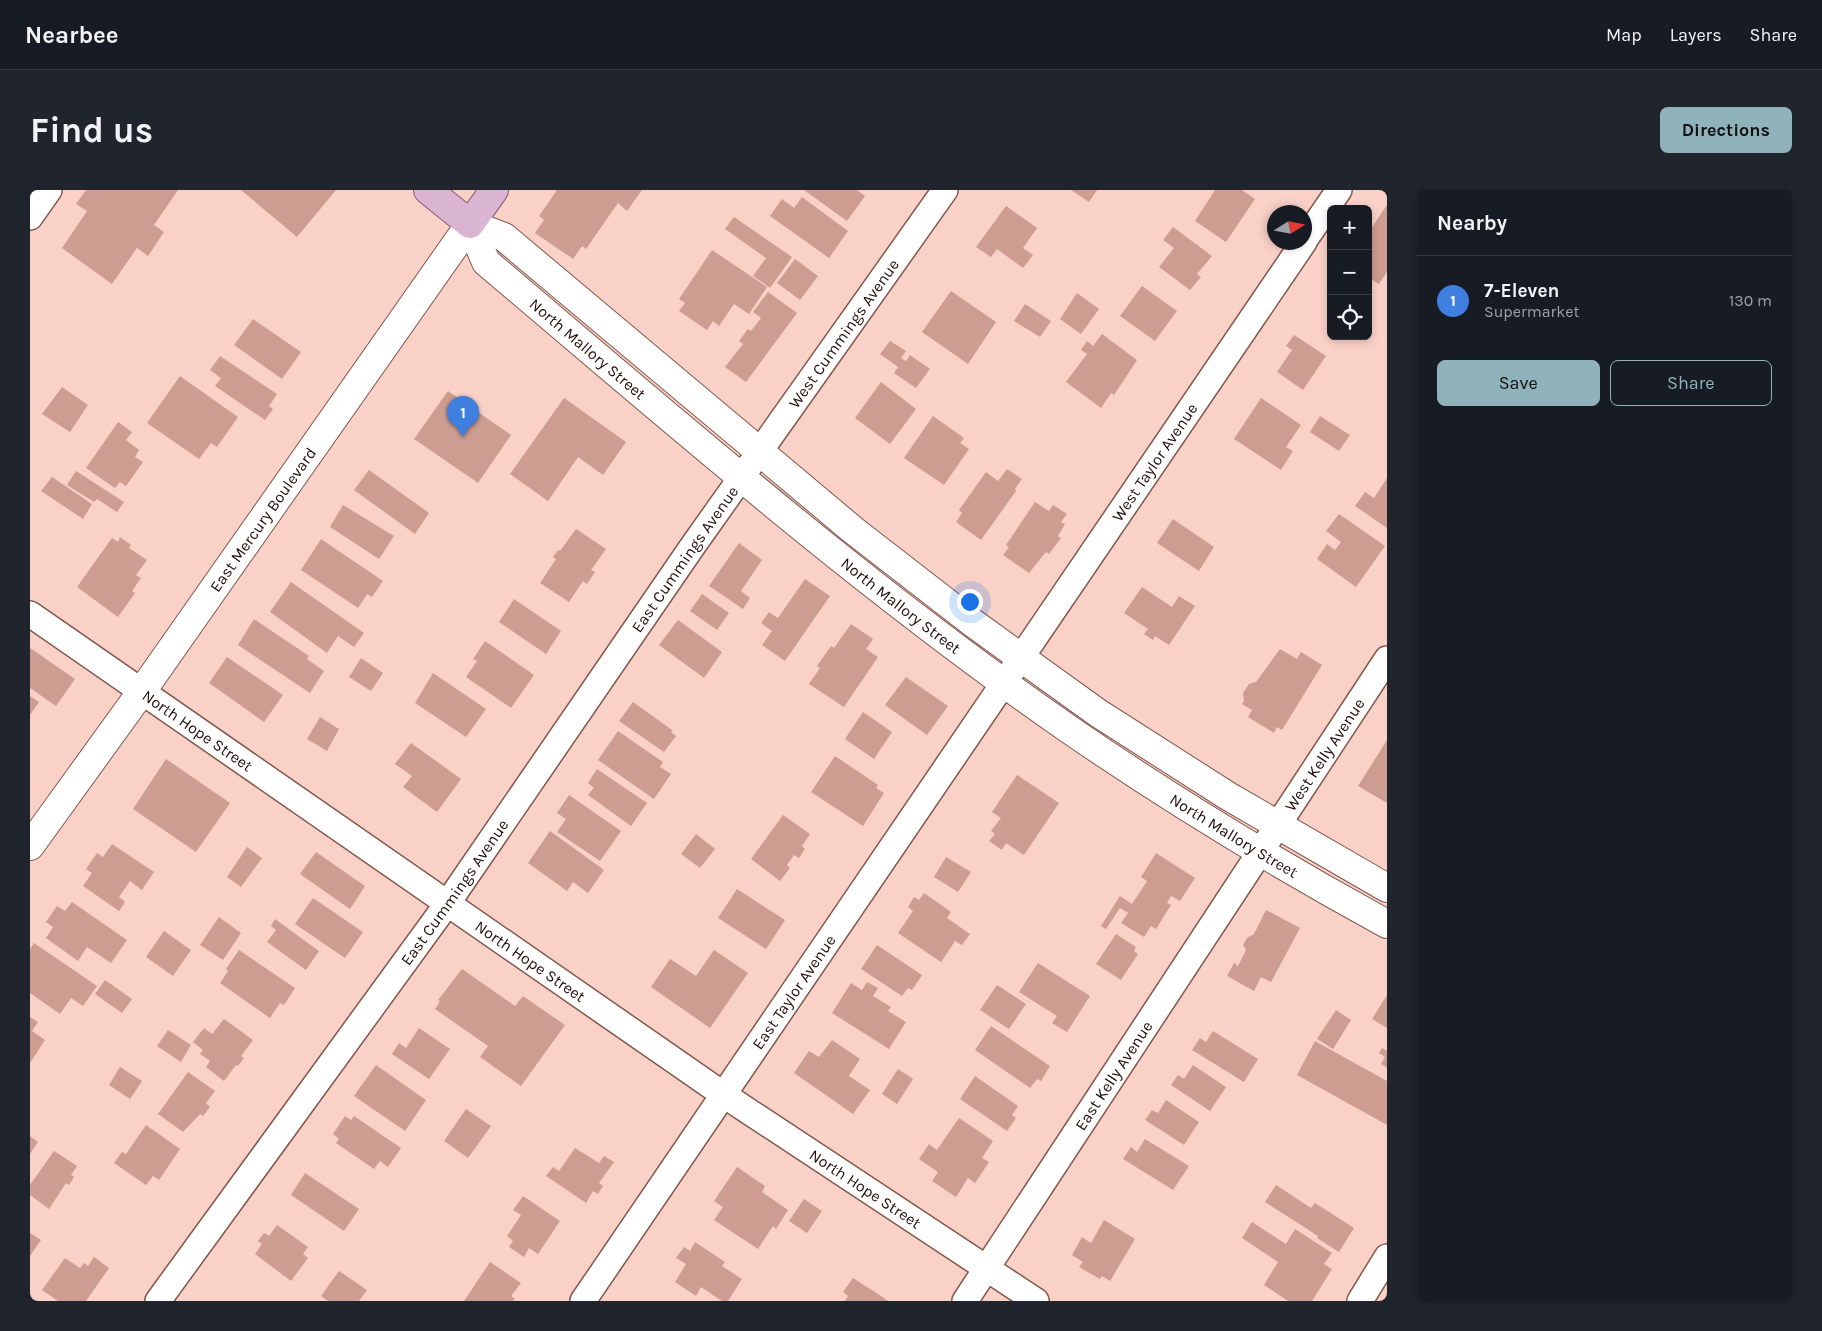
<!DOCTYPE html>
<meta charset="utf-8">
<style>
body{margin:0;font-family:Karla,sans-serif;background:#20242c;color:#f1f3f6}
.controls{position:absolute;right:15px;top:15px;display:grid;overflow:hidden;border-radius:8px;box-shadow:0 2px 8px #0003}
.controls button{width:45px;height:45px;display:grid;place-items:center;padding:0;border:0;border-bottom:1px solid #363941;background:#171b24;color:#f1f3f6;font:25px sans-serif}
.compass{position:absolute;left:1237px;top:15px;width:45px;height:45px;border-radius:50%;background:#171b24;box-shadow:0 2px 8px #0003;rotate:79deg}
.you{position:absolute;left:939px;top:411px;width:18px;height:18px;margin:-12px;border:4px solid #fff;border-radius:50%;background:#1a73e8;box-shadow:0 0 0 8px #1a73e833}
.badge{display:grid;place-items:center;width:32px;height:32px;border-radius:50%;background:#90b2ba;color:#fff;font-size:16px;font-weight:700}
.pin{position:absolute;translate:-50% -41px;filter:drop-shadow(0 1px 2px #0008)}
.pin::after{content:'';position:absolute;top:26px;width:18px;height:15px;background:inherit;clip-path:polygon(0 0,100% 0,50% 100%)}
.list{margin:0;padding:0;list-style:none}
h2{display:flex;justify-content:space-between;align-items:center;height:65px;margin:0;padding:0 20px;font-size:21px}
h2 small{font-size:16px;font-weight:400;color:#9ea1a6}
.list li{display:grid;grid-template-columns:32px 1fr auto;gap:15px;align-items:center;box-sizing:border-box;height:90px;padding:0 20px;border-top:1px solid #363941}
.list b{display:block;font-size:19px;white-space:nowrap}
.list p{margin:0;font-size:16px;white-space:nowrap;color:#9ea1a6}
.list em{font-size:16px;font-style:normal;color:#9ea1a6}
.actions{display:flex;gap:10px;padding:15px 20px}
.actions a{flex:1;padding:11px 0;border:1px solid #90b2ba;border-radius:8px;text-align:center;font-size:18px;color:#90b2ba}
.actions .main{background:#90b2ba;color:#111}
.icon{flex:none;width:28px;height:28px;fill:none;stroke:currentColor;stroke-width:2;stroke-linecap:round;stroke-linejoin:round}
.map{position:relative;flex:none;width:1357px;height:1111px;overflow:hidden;border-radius:8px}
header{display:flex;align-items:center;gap:30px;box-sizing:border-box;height:70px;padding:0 25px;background:#171b24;border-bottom:1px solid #363941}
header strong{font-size:24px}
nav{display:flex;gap:28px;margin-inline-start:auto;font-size:18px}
.intro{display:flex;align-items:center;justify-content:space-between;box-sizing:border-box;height:120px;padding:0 30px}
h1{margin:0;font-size:35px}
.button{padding:12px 22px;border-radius:8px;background:#90b2ba;color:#111;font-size:18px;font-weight:700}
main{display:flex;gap:30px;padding:0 30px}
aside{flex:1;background:#171b24;border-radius:8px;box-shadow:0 2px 8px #0003}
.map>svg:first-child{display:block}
</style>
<header>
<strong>Nearbee</strong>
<nav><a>Map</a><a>Layers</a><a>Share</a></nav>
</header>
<div class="intro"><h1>Find us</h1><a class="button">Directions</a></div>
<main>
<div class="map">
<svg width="1357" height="1111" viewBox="0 0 1357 1111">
<rect width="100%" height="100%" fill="#fad1c7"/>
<g fill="#cd9d91">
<polygon points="56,0 148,0 124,35 134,42 118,66 107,58 82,94 32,58 57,21 46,14"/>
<polygon points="211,0 306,0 267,47"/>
<polygon points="527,0 612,0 597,21 588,13 556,59 552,56 543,69 505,43 514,30 509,26"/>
<polygon points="774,0 827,0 835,6 817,31"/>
<polygon points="1041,0 1067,0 1059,12"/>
<polygon points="1185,0 1212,0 1225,9 1196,52 1165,31"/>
<polygon points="772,7 818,41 799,68 740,26 752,9 764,18"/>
<polygon points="1357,15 1357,82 1349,94 1338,87 1338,43"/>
<polygon points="976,16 1007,38 993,58 1003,65 993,78 967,59 961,67 946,57"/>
<polygon points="704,27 762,67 740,98 723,86 736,68 695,39"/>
<polygon points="1143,37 1182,66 1167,84 1171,87 1160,100 1129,77 1144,58 1133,50"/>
<polygon points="682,60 737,97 719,124 704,114 689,136 683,131 677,140 649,121 655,113 649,109"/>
<polygon points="765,69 788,86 770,110 747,93"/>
<polygon points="1112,96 1147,121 1125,151 1090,126"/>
<polygon points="921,101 966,132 938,174 892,142"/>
<polygon points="738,102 767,123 716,192 695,177 713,154 709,151 718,139 721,141 731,128 723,122"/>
<polygon points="1047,103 1069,119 1051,144 1030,129"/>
<polygon points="995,114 1021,131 1010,147 984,131"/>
<polygon points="223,129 271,162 252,189 204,155"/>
<polygon points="1072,144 1107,170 1084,205 1081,203 1071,218 1036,192 1057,164 1051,160 1057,151 1063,156"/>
<polygon points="1264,145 1296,166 1273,200 1247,182 1262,160 1256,156"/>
<polygon points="860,151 876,161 871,168 876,171 880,165 900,179 886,198 864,183 868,177 850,164"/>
<polygon points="190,166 247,204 239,216 243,219 235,230 185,196 191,188 180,180"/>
<polygon points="150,186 208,227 187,257 181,253 169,269 117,233"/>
<polygon points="851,192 886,219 860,254 825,228"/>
<polygon points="32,197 58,215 40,242 12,224"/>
<polygon points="418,201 481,245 448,293 384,249"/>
<polygon points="534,208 596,252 573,285 548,267 518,311 480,284"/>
<polygon points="1231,208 1271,235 1256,257 1263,261 1251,280 1204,249"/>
<polygon points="903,226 934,248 930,253 939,259 914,295 874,268"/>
<polygon points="1290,226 1320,245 1309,261 1280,242"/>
<polygon points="88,232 102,242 96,250 109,260 105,267 113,272 96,296 90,292 85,298 56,278"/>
<polygon points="977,279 992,289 985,299 986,301 951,350 926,332 932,323 929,320 956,282 968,291"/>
<polygon points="339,280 399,323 385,344 324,300"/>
<polygon points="46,281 94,312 87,322 67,309 64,312 37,295"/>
<polygon points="22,287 62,314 53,329 11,301"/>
<polygon points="1357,288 1357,338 1325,316 1335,302 1344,308"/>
<polygon points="1005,312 1019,321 1023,315 1037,324 1031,332 1035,334 1028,346 1031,348 1019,364 1016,362 999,383 973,365 979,357 976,355"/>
<polygon points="313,315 364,346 349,369 300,337"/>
<polygon points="1309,324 1355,356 1326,397 1287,369 1297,354 1305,360 1311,352 1296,341"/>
<polygon points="1143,329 1184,357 1169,381 1127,353"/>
<polygon points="546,339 576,359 561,380 565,382 557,394 553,391 539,412 510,393 526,369 523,367 528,360 530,361"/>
<polygon points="90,347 101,355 99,358 117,370 106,385 111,388 102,401 105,403 88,427 47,397 82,348 88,352"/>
<polygon points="291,349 353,391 342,407 337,404 328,418 271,380"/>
<polygon points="709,353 732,370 711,401 720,408 713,419 679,396"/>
<polygon points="775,389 800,406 755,471 732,455 742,441 731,433 739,422 748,428"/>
<polygon points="261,392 334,443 324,457 308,446 297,463 240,422"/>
<polygon points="1112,397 1142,417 1149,406 1165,416 1139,455 1125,446 1123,450 1114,444 1118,439 1094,423"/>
<polygon points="672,404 699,423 687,440 660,421"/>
<polygon points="484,409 531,441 516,464 469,432"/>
<polygon points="224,429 279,466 277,469 294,481 280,503 208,455"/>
<polygon points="648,430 692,462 674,488 629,455"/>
<polygon points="821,434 843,449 836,459 848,467 814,517 779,494 790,478 787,476 801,456 804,458"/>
<polygon points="455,451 504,485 481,518 436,487 447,471 443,469"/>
<polygon points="0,458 45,489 26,516 0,498"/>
<polygon points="1250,459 1267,469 1271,462 1292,475 1252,540 1247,537 1244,543 1218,527 1222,520 1212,514 1214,511 1213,503 1219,494 1226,492"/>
<polygon points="197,467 253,505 234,532 179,493"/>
<polygon points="331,468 353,483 341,501 319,487"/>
<polygon points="403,483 456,519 436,547 385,513"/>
<polygon points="876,487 918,516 897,545 855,515"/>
<polygon points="0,506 9,512 0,525"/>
<polygon points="603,512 642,540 641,542 646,546 634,562 589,531"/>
<polygon points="833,522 862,542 844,569 815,549"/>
<polygon points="290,527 309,539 297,561 277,549"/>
<polygon points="588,541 633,572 630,577 641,584 624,609 568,570"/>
<polygon points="1357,550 1357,613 1328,596"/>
<polygon points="381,553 431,589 407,622 373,597 382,586 365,574"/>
<polygon points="805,566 848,595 846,598 854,603 833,636 781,602"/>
<polygon points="136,569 200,613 166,662 103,619"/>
<polygon points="567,579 617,613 601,636 558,605 564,598 558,593"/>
<polygon points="987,585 1029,613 994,665 976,653 972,660 959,651 965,644 961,641 971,628 962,622"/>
<polygon points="539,605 591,641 570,671 527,642 536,629 527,623"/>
<polygon points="753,625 780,644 772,656 775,659 769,668 764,665 757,675 760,678 750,691 721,669"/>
<polygon points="520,641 574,680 558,703 543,692 537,701 498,673"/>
<polygon points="666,644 685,659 670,678 651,664"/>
<polygon points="82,654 124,682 112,700 100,691 89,707 95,712 89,721 53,696 62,683 56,679 67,663 73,667"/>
<polygon points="217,657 232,668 211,697 197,687"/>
<polygon points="286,662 335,696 320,719 270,684"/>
<polygon points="1126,663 1165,688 1150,711 1141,706 1137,713 1141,715 1126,739 1121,736 1114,747 1091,733 1098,723 1090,718 1076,739 1071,736 1090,706 1102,714 1117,691 1111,687"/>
<polygon points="916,667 941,682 928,702 904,687"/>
<polygon points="707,699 755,730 736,759 688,728"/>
<polygon points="894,703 921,722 917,728 940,744 932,755 925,751 911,772 868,743 883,721 878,717 884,707 889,710"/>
<polygon points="283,708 333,742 315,768 265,734"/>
<polygon points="42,712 97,750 81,773 57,757 48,771 16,748 23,737 16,732 27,716 35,721"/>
<polygon points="1236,720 1270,738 1241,792 1231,787 1224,801 1197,786 1204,773 1208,776 1216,760 1213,755 1217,748 1224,744"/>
<polygon points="189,727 211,743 193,770 170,755"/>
<polygon points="245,729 289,761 276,780 237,752 246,740 241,736"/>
<polygon points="134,741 161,760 143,786 116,767"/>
<polygon points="1086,744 1106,757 1104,761 1108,764 1091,790 1066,774"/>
<polygon points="4,753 67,796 53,816 41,808 30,824 0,803 0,759"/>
<polygon points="847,755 892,785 882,800 878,798 872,806 831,779"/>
<polygon points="209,760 265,798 254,815 250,813 240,828 190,793 198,781 196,779"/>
<polygon points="684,760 718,783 680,838 621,797 640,769 666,786"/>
<polygon points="1008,773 1060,806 1037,842 1022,833 1027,826 989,802"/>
<polygon points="432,779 485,816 493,806 535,835 491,896 450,867 458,856 405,819 410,811 408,810"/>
<polygon points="75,790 102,809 92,823 65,804"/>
<polygon points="837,792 848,798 843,806 861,817 858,821 876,832 859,859 802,823 821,793 832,800"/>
<polygon points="967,795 996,814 979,839 950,820"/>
<polygon points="1357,805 1357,838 1342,829"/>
<polygon points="1306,820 1321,830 1303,859 1287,849"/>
<polygon points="0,827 8,832 2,841 15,850 0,873"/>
<polygon points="194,829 223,850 211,866 214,868 208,876 206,875 194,891 176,877 180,871 170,864 173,860 163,852 174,838 182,844"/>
<polygon points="961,836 1020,876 1011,891 1007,889 1000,898 945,860"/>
<polygon points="389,838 420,859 399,889 362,864 369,853 376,858"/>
<polygon points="138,840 161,855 151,872 127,856"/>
<polygon points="1183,841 1228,869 1214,892 1162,860 1170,848 1176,852"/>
<polygon points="802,850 830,869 819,886 840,900 823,924 764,883 779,861 789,867"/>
<polygon points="1285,851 1357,891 1357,935 1267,885"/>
<polygon points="1352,858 1357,861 1357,878 1351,874 1355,867 1349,863"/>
<polygon points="346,875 396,910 375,941 324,906"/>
<polygon points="1163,875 1196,897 1180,921 1141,895 1148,885 1154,889"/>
<polygon points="90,877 112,891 100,909 79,895"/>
<polygon points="868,879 883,889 867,914 852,904"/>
<polygon points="158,882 185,901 176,913 180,917 173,926 170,924 153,942 128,924"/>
<polygon points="945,886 988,916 982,925 986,928 977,941 930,909"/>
<polygon points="1136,910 1169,932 1154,955 1115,930 1122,920 1128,923"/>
<polygon points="436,919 461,936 438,968 414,951"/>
<polygon points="315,926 321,930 324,926 371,958 358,977 350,971 344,979 306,953 309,949 303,944"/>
<polygon points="929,928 963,951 952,968 959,972 945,993 938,988 926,1007 902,991 908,982 889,969 899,954 907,960"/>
<polygon points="116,935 150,959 129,990 123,986 116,995 84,973 92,962 96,964"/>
<polygon points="0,946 8,952 0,964"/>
<polygon points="1115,949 1159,976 1143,1000 1093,969 1101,957 1107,962"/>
<polygon points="545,958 569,973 574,966 584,972 569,993 573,996 568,1004 563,1001 556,1013 516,986 523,977 529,981"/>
<polygon points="24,961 47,976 41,985 44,987 39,995 36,993 19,1019 0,1005 0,995"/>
<polygon points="707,977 735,996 732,1002 758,1020 746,1039 743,1036 728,1059 684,1030 693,1017 684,1011"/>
<polygon points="275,983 329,1019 314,1041 261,1005"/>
<polygon points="1246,995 1281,1018 1285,1013 1324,1038 1309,1062 1287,1048 1288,1046 1235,1012"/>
<polygon points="493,1006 530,1031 508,1064 499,1058 494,1067 479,1057 483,1051 477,1046 491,1025 483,1020"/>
<polygon points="774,1009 792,1021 777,1043 759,1031"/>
<polygon points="1074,1030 1105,1049 1080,1091 1072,1086 1070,1089 1049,1077 1053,1072 1042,1065 1052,1047 1061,1053"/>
<polygon points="1222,1032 1256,1054 1265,1039 1302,1063 1294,1074 1302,1079 1282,1111 1258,1111 1234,1095 1248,1072 1212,1048"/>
<polygon points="247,1035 278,1057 273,1064 278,1068 261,1091 225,1064 232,1054 228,1051 234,1043 239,1046"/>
<polygon points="0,1043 11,1050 0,1066"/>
<polygon points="665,1052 695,1072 692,1076 712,1089 698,1111 692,1111 671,1097 666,1106 645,1092 656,1074 646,1068 654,1057 660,1061"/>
<polygon points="64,1067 79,1078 56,1111 28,1111 12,1100 35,1068 50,1078 54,1073 58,1076"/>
<polygon points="460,1072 491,1093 481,1106 485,1109 483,1111 434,1111"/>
<polygon points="309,1081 337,1100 329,1111 298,1111 291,1106"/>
<polygon points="823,1088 851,1106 858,1111 815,1111 818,1106 813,1102"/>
</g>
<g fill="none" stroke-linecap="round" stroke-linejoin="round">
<defs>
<g id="street">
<polyline points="0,27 19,0"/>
<polyline points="1274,51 1309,0"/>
<path id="s1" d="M0,424L694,905L1006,1111"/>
<path id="s2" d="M128,1111L417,714L662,357L915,0"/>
<path id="s3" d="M553,1111L1274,52"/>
<path id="s4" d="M935,1111L1357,469"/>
<polyline points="1330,1111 1357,1067"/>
</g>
<g id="secondary">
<path id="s5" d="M440,34L456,72C646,233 835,398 1040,540C1142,610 1249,675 1357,734"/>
<polyline points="440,34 474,47 823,340 943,433 1068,523 1198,606 1357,698"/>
<path id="s6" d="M0,656L112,501L440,34"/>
</g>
<polyline id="primary" points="398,0 440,34 464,0"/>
</defs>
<use href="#street" stroke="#82574c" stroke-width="28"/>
<use href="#secondary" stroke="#82574c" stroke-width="30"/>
<use href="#primary" stroke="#895b78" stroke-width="30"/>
<use href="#street" stroke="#fff" stroke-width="25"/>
<use href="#secondary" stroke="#fff" stroke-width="28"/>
<use href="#primary" stroke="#dab5d2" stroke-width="28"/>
</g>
<g text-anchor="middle" stroke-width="4" stroke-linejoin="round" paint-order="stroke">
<g font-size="16" fill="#200f0a" stroke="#fdfdfd">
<text dy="6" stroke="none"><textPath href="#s2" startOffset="1186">West Cummings Avenue</textPath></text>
<text dy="6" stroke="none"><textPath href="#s5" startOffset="175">North Mallory Street</textPath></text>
<text dy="6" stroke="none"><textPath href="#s3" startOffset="1015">West Taylor Avenue</textPath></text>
<text dy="6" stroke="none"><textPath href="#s6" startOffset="401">East Mercury Boulevard</textPath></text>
<text dy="6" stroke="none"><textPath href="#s2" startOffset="910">East Cummings Avenue</textPath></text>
<text dy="6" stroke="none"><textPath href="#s5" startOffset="580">North Mallory Street</textPath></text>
<text dy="6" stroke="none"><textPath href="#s1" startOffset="204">North Hope Street</textPath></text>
<text dy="6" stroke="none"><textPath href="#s4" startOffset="654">West Kelly Avenue</textPath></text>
<text dy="6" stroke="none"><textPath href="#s5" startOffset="985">North Mallory Street</textPath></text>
<text dy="6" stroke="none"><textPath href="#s2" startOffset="505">East Cummings Avenue</textPath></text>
<text dy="6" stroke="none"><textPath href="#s1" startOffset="609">North Hope Street</textPath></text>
<text dy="6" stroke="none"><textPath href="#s3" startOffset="374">East Taylor Avenue</textPath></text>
<text dy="6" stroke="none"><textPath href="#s4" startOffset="270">East Kelly Avenue</textPath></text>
<text dy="6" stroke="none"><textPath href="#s1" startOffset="1014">North Hope Street</textPath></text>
</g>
</g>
</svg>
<div class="controls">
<button>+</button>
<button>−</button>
<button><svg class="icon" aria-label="locate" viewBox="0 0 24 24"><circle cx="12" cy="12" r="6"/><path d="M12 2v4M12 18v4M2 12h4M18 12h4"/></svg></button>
</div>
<svg class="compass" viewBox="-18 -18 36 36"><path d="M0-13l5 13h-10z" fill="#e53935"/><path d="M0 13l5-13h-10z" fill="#9ea1a6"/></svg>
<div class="you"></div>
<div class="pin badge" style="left:433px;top:247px;background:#3f7fe0">1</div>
</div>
<aside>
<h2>Nearby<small></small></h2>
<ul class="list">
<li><span class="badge" style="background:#3f7fe0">1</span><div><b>7-Eleven</b><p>Supermarket</p></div><em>130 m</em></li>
</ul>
<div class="actions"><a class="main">Save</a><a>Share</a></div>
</aside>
</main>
